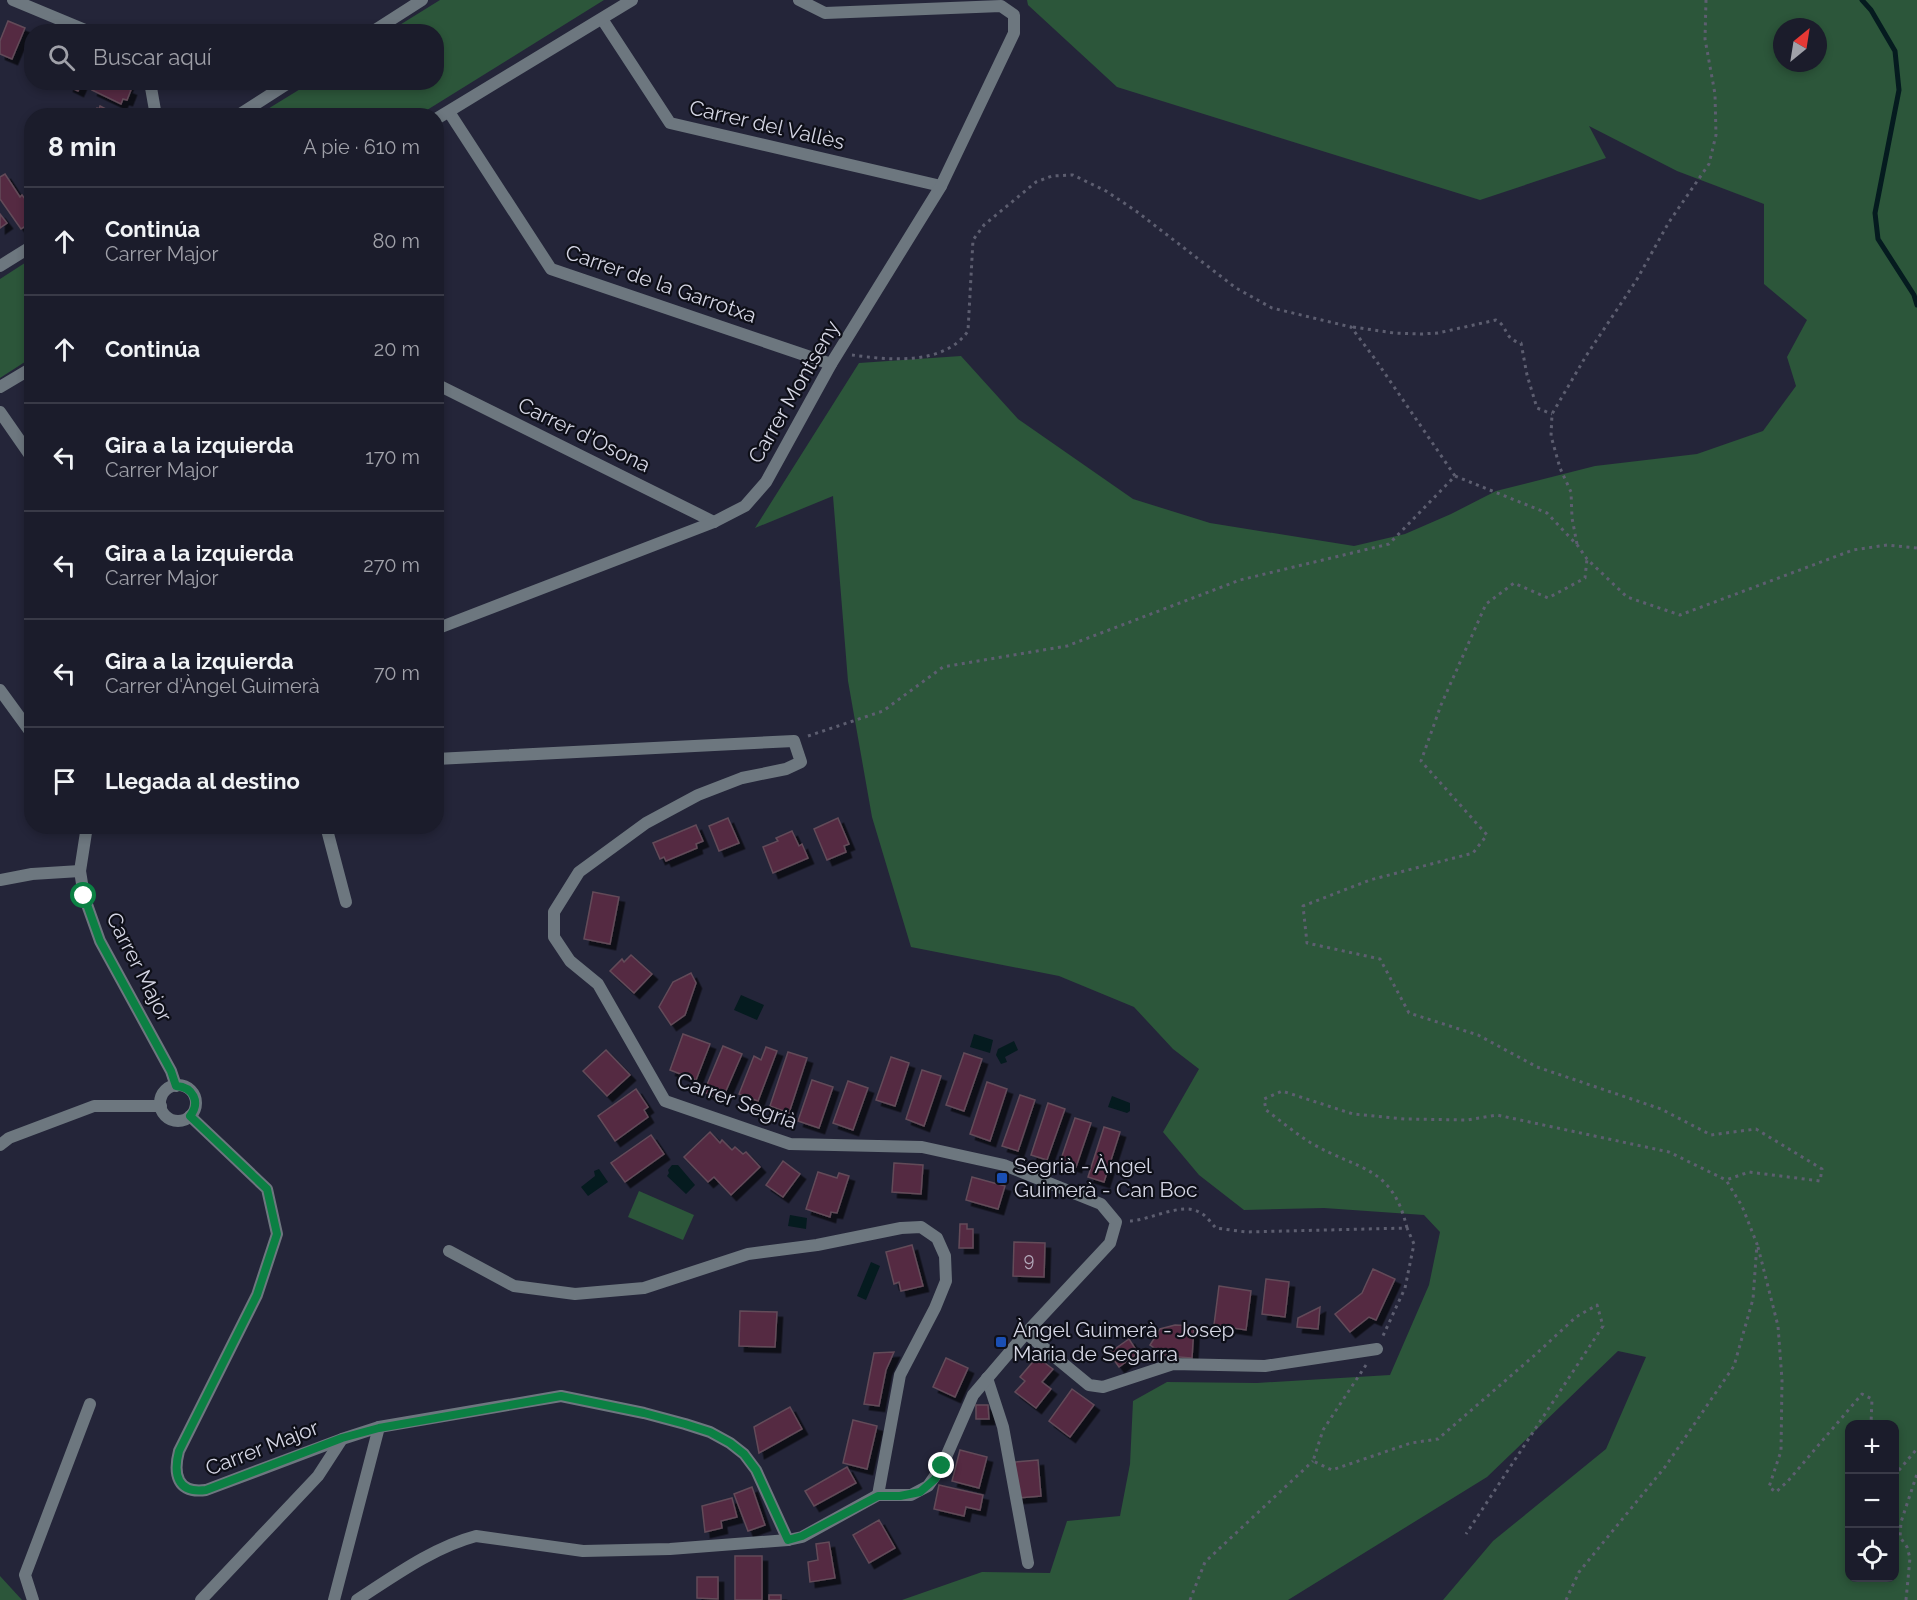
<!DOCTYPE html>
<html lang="es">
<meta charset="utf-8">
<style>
body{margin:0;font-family:Raleway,sans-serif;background:#242533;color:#f1f3f6}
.controls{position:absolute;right:18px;bottom:18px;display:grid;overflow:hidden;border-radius:12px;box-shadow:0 3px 9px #0003}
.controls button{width:54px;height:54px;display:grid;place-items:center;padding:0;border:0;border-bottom:2px solid #393a47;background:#1b1c2b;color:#f1f3f6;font:30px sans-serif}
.compass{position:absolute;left:1773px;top:18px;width:54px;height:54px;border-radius:50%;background:#1b1c2b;box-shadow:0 3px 9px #0003;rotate:30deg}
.stop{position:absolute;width:18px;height:18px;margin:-14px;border:4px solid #0b8043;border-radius:50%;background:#fff}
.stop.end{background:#0b8043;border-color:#fff;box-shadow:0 2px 6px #0008}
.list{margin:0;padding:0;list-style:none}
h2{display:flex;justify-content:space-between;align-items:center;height:78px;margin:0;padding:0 24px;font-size:26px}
h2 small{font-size:20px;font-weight:400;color:#a0a1a9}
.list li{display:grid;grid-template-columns:39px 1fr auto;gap:18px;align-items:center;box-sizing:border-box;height:108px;padding:0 24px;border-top:2px solid #393a47}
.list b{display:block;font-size:22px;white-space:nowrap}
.list p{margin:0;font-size:20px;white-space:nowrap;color:#a0a1a9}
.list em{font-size:20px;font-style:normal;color:#a0a1a9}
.icon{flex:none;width:33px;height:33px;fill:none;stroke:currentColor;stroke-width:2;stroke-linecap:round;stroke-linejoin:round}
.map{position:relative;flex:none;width:1917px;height:1600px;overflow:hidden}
.search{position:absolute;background:#1b1c2b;box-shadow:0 3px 9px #0003;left:24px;top:24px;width:420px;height:66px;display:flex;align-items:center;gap:15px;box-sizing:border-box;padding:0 21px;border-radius:24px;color:#a0a1a9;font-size:22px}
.panel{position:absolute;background:#1b1c2b;box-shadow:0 3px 9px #0003;left:24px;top:108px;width:420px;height:726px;border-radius:24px}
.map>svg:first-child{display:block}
</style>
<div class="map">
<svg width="1917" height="1600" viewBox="0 0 1917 1600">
<defs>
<filter id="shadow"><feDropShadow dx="5.5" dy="5.5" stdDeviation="0" flood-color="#0009"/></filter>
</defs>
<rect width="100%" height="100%" fill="#242539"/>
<g fill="#2c563a" fill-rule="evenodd">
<polygon points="440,0 604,0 419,115 258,115 310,83 436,82 436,32 390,31"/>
<path d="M1027,0H1917V1600H1443L1493,1541L1606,1449L1646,1357L1618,1351L1487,1477L1288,1600H902L982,1572L1050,1573L1067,1521L1120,1516L1130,1464L1133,1401L1167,1382L1257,1383L1390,1375L1429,1285L1440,1232L1424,1215L1324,1208L1244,1210L1199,1175L1163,1132L1199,1069L1173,1049L1134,1007L1059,976L911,947L872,817L848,681L833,496L755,528L859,363L961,356L1018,419L1133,499L1210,523L1354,546L1405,534L1451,514L1496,491L1595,466L1697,454L1763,431L1796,386L1787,357L1807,320L1764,284V204L1677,171L1589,126L1606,158L1480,200L1117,87L1028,5ZM1782,27H1818V63H1782ZM1850,1424H1894V1578H1850Z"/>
<polygon points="31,259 31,358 0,378 0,279"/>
<polygon points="639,1191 694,1215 683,1240 628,1217"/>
<polygon points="0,1576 22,1600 0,1600"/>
</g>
<g fill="#051b1f">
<polygon points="741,995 764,1005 757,1020 734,1010"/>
<polygon points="974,1034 993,1040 990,1053 970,1047"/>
<polygon points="1014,1041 1018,1050 1005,1057 1007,1062 1001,1064 996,1055 998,1049"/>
<polygon points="1112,1096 1130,1103 1130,1111 1127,1113 1108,1107"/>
<polygon points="672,1165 678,1165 695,1185 686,1194 667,1176 669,1173 668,1170"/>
<polygon points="599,1169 608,1182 588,1196 581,1187 595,1176 594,1171"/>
<polygon points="790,1215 807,1218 806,1229 788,1226"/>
<polygon points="871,1262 880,1266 866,1300 857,1296"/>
</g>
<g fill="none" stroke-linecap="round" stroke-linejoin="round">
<polyline stroke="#051b1f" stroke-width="5" points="1862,0 1871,10 1895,51 1899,90 1875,213 1878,239 1914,295 1917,305"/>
</g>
<g fill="#542943" stroke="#634b59" stroke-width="1.5" filter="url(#shadow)">
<polygon points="8,21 25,28 12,59 0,54 0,41"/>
<polygon points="67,82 82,82 78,91 68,86 69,83"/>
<polygon points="95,82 129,82 126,88 131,90 127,100 123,99 121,104 92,90"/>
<polygon points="100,106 119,116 93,116 97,108 99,109"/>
<polygon points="5,174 20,197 22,195 32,208 32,222 21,229 0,199 0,177"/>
<polygon points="0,214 7,223 0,228"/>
<polygon points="728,818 739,843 719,851 709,826"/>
<polygon points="838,818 849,844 844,846 846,852 827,860 814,829"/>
<polygon points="696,825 703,841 696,844 697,848 666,861 664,857 660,859 653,843"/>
<polygon points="792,831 799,846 802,844 808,858 773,873 763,847 778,841 776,838"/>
<polygon points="593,892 619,897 610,944 584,939"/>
<polygon points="631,955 652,974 634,993 610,971 622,959 624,962"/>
<polygon points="691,973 696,983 685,1015 671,1025 659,1007 673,982"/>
<polygon points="683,1034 710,1044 696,1080 670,1070"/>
<polygon points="723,1046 742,1054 722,1100 704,1092"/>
<polygon points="766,1047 777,1051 758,1101 739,1094 754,1056 761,1060"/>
<polygon points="606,1050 630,1075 607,1096 583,1071"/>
<polygon points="788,1052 807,1058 789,1113 770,1106"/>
<polygon points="964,1053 982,1059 964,1111 946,1105"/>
<polygon points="891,1057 909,1063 895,1106 876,1100"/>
<polygon points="922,1070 941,1076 924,1126 906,1119"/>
<polygon points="812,1080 833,1087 819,1128 798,1121"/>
<polygon points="848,1081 868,1088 853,1130 833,1123"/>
<polygon points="987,1082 1007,1089 990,1141 970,1134"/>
<polygon points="636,1089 648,1107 644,1110 648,1117 615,1141 598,1116"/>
<polygon points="1020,1095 1035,1100 1018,1151 1002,1146"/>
<polygon points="1048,1103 1065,1109 1047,1160 1031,1155"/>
<polygon points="1075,1118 1091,1123 1076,1167 1060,1162"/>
<polygon points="1104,1127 1120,1132 1104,1182 1088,1177"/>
<polygon points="710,1132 720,1143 722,1140 732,1150 735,1147 743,1154 746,1152 760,1167 731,1195 714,1177 708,1182 684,1157"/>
<polygon points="651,1135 664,1154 625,1182 611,1163"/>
<polygon points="783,1161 800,1174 783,1197 766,1185"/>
<polygon points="894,1163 923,1165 921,1194 892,1192"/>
<polygon points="818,1172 837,1178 839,1173 849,1176 837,1213 831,1212 830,1217 806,1209"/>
<polygon points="972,1177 1005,1186 998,1209 966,1200"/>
<polygon points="960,1224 967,1224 967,1229 973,1229 973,1248 959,1248"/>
<polygon points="1014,1242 1045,1243 1044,1277 1013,1276"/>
<polygon points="912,1245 923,1286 901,1291 899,1282 894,1284 886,1252"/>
<polygon points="1373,1269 1395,1279 1376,1320 1369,1317 1350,1332 1335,1314 1362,1293"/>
<polygon points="1266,1279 1289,1282 1285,1317 1262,1314"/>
<polygon points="1219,1286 1251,1291 1246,1330 1214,1325"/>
<polygon points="1320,1307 1318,1329 1297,1327 1298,1318"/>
<polygon points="740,1311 777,1312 775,1347 739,1346"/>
<polygon points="1175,1325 1194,1326 1192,1358 1166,1356 1150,1345 1160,1329"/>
<polygon points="1129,1339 1138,1353 1119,1367 1109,1353"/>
<polygon points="894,1352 886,1370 879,1406 864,1404 874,1353"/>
<polygon points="1037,1357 1053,1369 1042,1382 1051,1389 1036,1408 1015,1392 1025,1381 1020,1377"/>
<polygon points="946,1358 968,1368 955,1397 933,1387"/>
<polygon points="1072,1389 1094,1405 1070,1437 1049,1421"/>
<polygon points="976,1405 988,1405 989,1419 976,1419"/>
<polygon points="790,1407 802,1429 759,1453 754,1427"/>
<polygon points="853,1420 877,1426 867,1469 843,1463"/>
<polygon points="960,1450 987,1457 979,1488 952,1481"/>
<polygon points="1038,1460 1041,1496 1018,1498 1015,1462"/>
<polygon points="847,1467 856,1483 814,1506 805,1491"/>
<polygon points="939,1485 983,1495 980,1510 966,1507 964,1516 934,1509"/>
<polygon points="752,1487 765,1525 748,1531 734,1494"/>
<polygon points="732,1498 737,1517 721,1521 722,1528 705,1532 702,1506"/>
<polygon points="879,1520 895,1548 869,1563 853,1535"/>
<polygon points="829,1542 835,1578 810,1582 808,1562 818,1560 816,1544"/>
<rect x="735" y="1556" width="27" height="44"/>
<polygon points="697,1577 718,1577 718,1599 697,1598"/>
<rect x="769" y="1595" width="12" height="5"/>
</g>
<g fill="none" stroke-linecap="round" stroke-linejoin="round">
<g stroke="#5d5e70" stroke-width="3" stroke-dasharray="3 4.5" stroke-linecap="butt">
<path d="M1353,327L1394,333L1421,334L1438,333L1496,320C1509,327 1503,339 1521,343L1527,375L1537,408L1552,414"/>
<path d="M852,355C889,360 944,366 968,331L973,240L984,225L1036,182L1052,176L1073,175L1106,191L1136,211L1236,288L1272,308L1351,327L1375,359L1455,476"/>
<polyline points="1577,544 1572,518 1571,492 1560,468 1551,436 1552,414 1586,356 1636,281 1669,222 1709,164 1716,135 1715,94 1705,39 1706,0"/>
<polyline points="808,736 883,711 943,667 1067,646 1240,580 1389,544 1455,476 1547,513 1578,546 1587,559 1627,597 1680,615 1853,550 1887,545 1917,548"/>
<path d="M1130,1221C1150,1220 1182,1202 1199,1212C1206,1215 1211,1223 1216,1228L1246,1232L1407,1228L1414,1244L1405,1288L1382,1338"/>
<path d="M1407,1228C1392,1165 1359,1171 1311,1143C1296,1134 1281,1121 1266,1110L1264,1099L1282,1091L1353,1114L1405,1119L1467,1120L1497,1115L1669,1152L1726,1180"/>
<polyline points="1758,1247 1778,1326 1782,1380 1781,1451 1769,1487 1776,1492 1788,1481 1862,1394 1872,1399 1871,1424"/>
<polyline points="1366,1365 1323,1430 1313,1461 1332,1470 1411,1443 1438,1439 1536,1354 1576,1317 1597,1305 1603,1326 1466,1534"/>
<polyline points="1894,1476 1916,1450 1917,1451"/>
<polyline points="1190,1600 1205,1562 1313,1461"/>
<polyline points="1566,1600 1579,1572 1665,1467 1734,1366 1753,1299 1757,1244 1742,1206 1726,1180 1749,1172 1820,1181 1822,1169 1756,1129 1711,1135 1661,1109 1537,1067 1478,1035 1409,1013 1380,959 1307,943 1303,906 1370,880 1473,853 1487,835 1421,761 1441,705 1486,604 1514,583 1548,598 1585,578 1587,559"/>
<polyline points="1906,1600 1910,1558 1907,1547 1900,1537 1901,1522 1917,1474"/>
</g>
<g stroke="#6d777f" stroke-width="12">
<polyline points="13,0 90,32"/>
<polyline points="602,19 670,123 941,186"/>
<polyline points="372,32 422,0"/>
<polyline points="150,82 156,116"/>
<polyline points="449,112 551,269 831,364"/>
<polyline points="237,116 290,82"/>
<polyline points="436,119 632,0"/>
<polyline points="0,266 32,246"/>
<polyline points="436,384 714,522"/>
<polyline points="0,387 32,368"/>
<polyline points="0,412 32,458"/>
<polyline points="436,629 714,522 745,506 766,482 831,364 941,186 1014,33 1014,15 1001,6 825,13 799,0"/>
<polyline points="0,690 32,734"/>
<polyline points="87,826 80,871 84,896 100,941 171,1071 176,1086"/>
<polyline points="326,826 346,902"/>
<polyline points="0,880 32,874 80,871"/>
<circle cx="178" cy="1103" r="18"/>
<path d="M190,1116L267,1189L277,1234L257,1295L179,1451C173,1474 177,1494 206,1490L342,1439L379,1427L561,1396L644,1413L685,1424L710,1432L730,1443L744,1454L756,1470L788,1540"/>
<polyline points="0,1145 9,1138 94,1106 161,1106"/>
<polyline points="449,1251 514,1286 575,1294 644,1288 748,1254 817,1245 901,1228 921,1227 937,1238 945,1256 946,1281 935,1308 900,1375 878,1495"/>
<polyline points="1026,1333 1089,1385 1103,1387 1173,1364 1265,1366 1377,1349"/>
<polyline points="987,1378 1003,1427 1028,1563"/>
<polyline points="33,1600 25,1575 90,1404"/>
<polyline points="201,1600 318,1476 342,1439"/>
<polyline points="334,1600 379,1427"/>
<path d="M357,1600C394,1576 434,1547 476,1536L583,1551L670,1549L788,1540L802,1537L878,1495H911L928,1486L942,1466L973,1395L1026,1333L1110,1243L1116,1222L1101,1204L1004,1165L922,1147L790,1144L665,1101L598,984L570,961L554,937V912L579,872L646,823L698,795L742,778L786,769L801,762L794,741L436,759"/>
</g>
</g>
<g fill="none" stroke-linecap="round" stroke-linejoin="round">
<path stroke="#0b8043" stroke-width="8" d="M84,896L100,941L171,1071L176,1086C193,1087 201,1102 190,1116L267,1189L277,1234L257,1295L179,1451C173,1474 177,1494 206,1490L342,1438L379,1428L561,1396L644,1413L685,1424L710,1432L730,1443L744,1454L756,1470L788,1540L802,1536L878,1496H900L920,1492L935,1479L942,1466"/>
</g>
<g fill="#1a4fb4" stroke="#0e0f18" stroke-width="2">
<rect x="996" y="1172" width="12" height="12" rx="3"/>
<rect x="995" y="1336" width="12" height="12" rx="3"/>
</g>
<g text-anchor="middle" stroke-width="4.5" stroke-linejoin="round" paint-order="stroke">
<g font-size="18" fill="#b4aabb">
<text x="1029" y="1266">9</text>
</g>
<g font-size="21" fill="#d4d5e3" stroke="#0e0f18">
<text transform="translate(767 125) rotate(13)" y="7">Carrer del Vallès</text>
<text transform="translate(661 284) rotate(19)" y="7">Carrer de la Garrotxa</text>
<text transform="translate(794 392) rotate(-60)" y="7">Carrer Montseny</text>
<text transform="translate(584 435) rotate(26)" y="7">Carrer d'Osona</text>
<text transform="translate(139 967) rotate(63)" y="7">Carrer Major</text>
<text transform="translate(737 1101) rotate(20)" y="7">Carrer Segrià</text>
<text transform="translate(262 1448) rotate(-21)" y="7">Carrer Major</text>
</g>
<g font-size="21" fill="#d4d5e3" stroke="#0e0f18" text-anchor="start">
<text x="1014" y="1173">Segrià - Àngel<tspan x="1014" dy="24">Guimerà - Can Boc</tspan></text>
<text x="1013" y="1337">Àngel Guimerà - Josep<tspan x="1013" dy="24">Maria de Segarra</tspan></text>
</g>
</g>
</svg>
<div class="controls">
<button>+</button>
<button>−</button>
<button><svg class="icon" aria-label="locate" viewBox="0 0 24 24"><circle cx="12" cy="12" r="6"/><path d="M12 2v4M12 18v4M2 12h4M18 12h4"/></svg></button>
</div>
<svg class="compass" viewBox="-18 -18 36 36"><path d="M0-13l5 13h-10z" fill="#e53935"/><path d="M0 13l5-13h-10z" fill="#a0a1a9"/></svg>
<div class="stop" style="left:84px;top:896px"></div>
<div class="stop end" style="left:942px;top:1466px"></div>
<div class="search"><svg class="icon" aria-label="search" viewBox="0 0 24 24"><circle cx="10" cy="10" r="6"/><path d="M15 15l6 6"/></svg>Buscar aquí</div>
<section class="panel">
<h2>8 min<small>A pie · 610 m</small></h2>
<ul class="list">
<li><svg class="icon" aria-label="ahead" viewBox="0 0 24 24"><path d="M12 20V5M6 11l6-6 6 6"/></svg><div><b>Continúa</b><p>Carrer Major</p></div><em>80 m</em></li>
<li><svg class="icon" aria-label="ahead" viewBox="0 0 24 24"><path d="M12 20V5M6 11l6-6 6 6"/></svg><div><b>Continúa</b></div><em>20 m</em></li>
<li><svg class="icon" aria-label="left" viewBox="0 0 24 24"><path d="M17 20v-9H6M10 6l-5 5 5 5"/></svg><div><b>Gira a la izquierda</b><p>Carrer Major</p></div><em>170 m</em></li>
<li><svg class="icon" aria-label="left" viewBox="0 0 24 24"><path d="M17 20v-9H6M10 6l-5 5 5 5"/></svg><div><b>Gira a la izquierda</b><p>Carrer Major</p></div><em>270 m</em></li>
<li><svg class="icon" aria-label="left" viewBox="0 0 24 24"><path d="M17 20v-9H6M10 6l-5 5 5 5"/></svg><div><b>Gira a la izquierda</b><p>Carrer d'Àngel Guimerà</p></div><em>70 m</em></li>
<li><svg class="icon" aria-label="arrive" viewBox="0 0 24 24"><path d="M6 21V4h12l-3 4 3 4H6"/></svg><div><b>Llegada al destino</b></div></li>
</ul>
</section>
</div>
